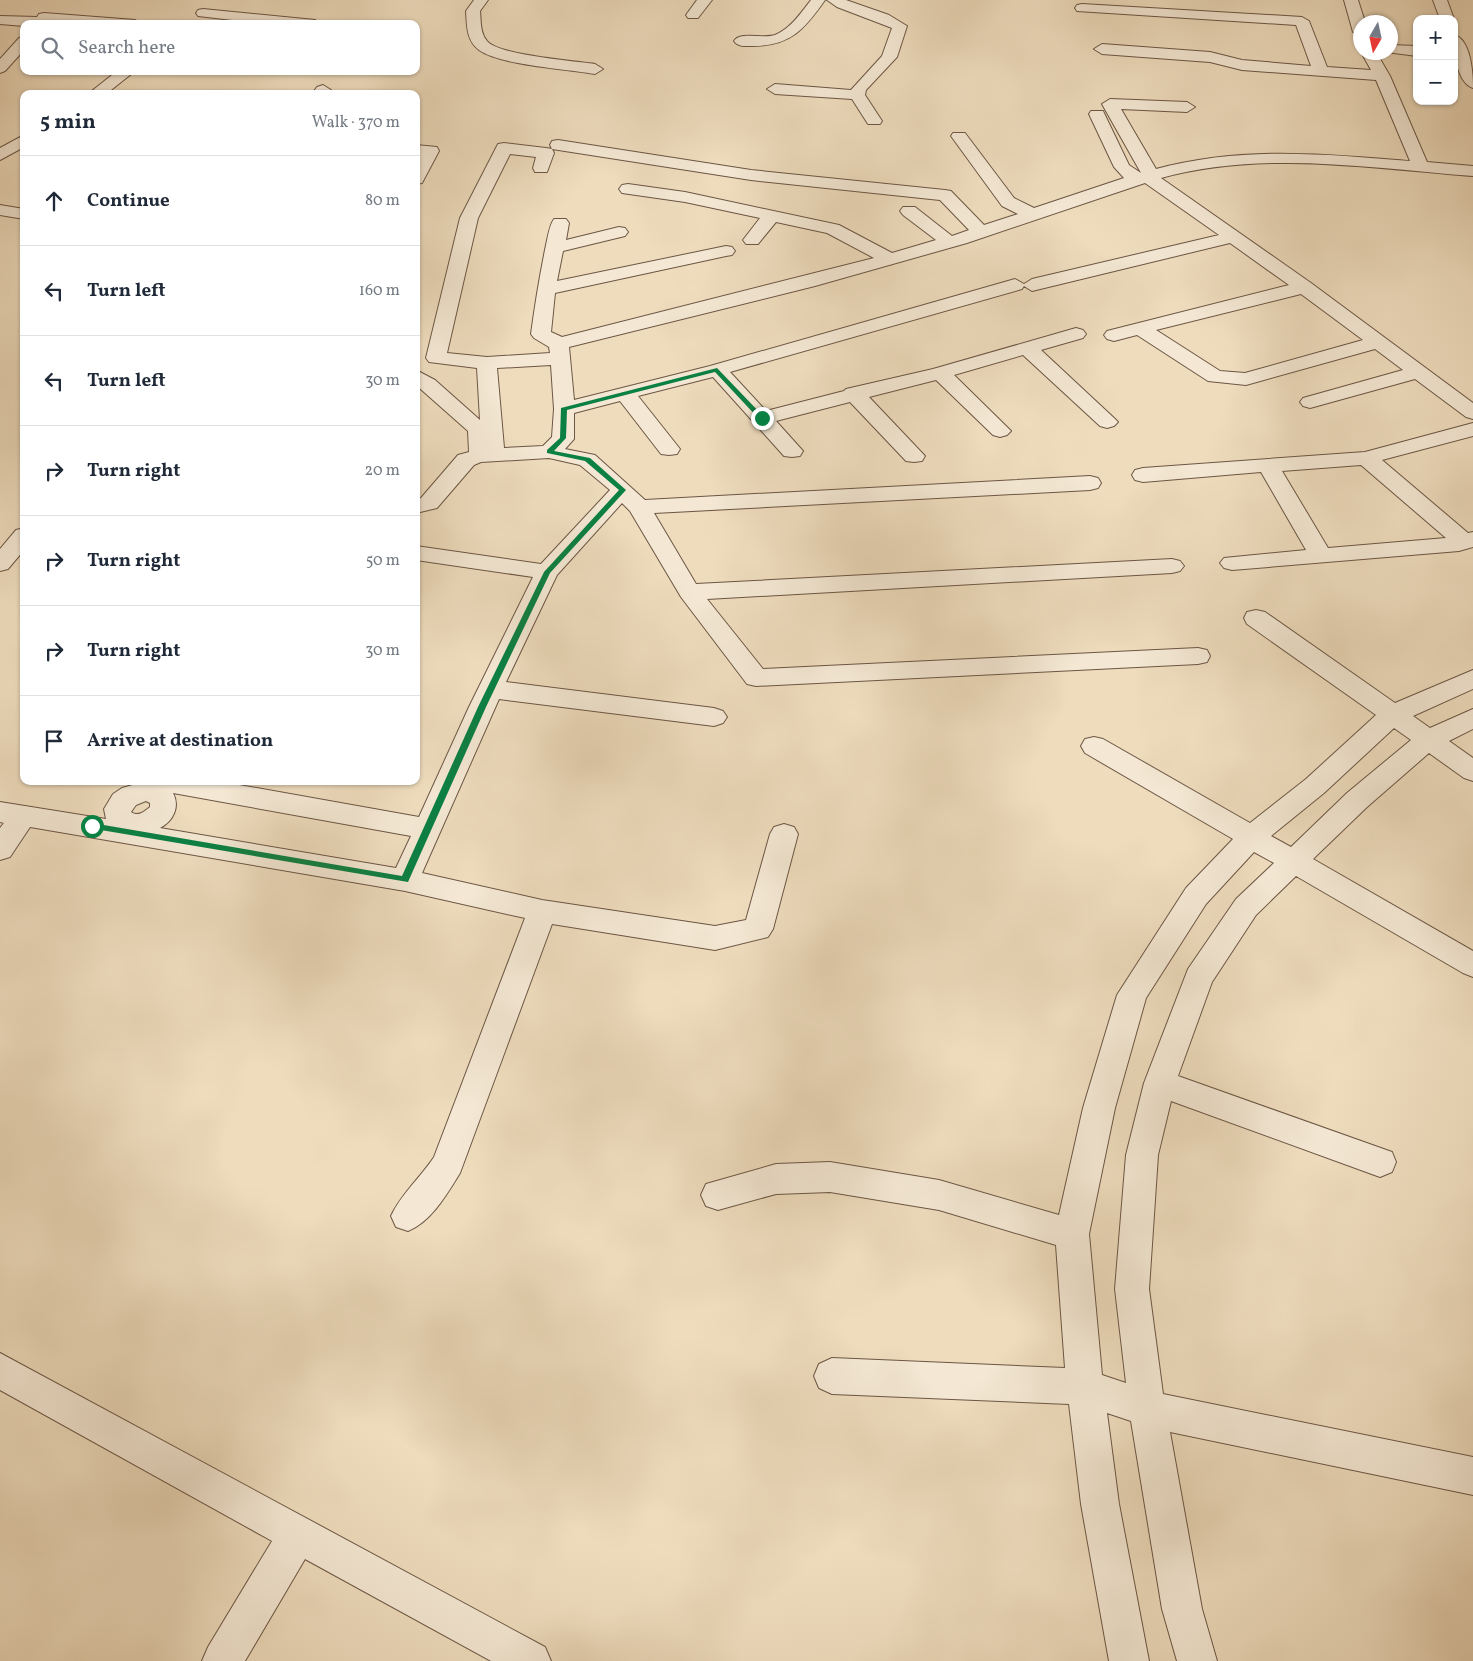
<!DOCTYPE html>
<meta charset="utf-8">
<style>
body{margin:0;font-family:Vollkorn,serif;background:#f2f2f3;color:#1f2937}
.controls{position:absolute;right:15px;top:15px;display:grid;overflow:hidden;border-radius:10px;box-shadow:0 1px 4px #0004}
.controls button{width:45px;height:45px;display:grid;place-items:center;padding:0;border:0;border-bottom:1px solid #e0e1e3;background:#fff;color:#1f2937;font:25px sans-serif}
.compass{position:absolute;left:1353px;top:15px;width:45px;height:45px;border-radius:50%;background:#fff;box-shadow:0 1px 4px #0004;rotate:189deg}
.stop{position:absolute;width:15px;height:15px;margin:-11px;border:4px solid #0b8043;border-radius:50%;background:#fff}
.stop.end{background:#0b8043;border-color:#fff;box-shadow:0 1px 5px #0008}
.list{margin:0;padding:0;list-style:none}
h2{display:flex;justify-content:space-between;align-items:center;height:65px;margin:0;padding:0 20px;font-size:21px}
h2 small{font-size:16px;font-weight:400;color:#747a83}
.list li{display:grid;grid-template-columns:32px 1fr auto;gap:15px;align-items:center;box-sizing:border-box;height:90px;padding:0 20px;border-top:1px solid #e0e1e3}
.list b{display:block;font-size:19px;white-space:nowrap}
.list em{font-size:16px;font-style:normal;color:#747a83}
.icon{flex:none;width:28px;height:28px;fill:none;stroke:currentColor;stroke-width:2;stroke-linecap:round;stroke-linejoin:round}
.map{position:relative;flex:none;width:1473px;height:1661px;overflow:hidden}
.search{position:absolute;background:#fff;box-shadow:0 1px 4px #0004;left:20px;top:20px;width:400px;height:55px;display:flex;align-items:center;gap:12px;box-sizing:border-box;padding:0 18px;border-radius:10px;color:#747a83;font-size:19px}
.panel{position:absolute;background:#fff;box-shadow:0 1px 4px #0004;left:20px;top:90px;width:400px;height:695px;border-radius:10px}
.map>svg:first-child{display:block}
</style>
<div class="map">
<svg width="1473" height="1661" viewBox="0 0 1473 1661">
<rect width="100%" height="100%" fill="#eedcbd"/>
<filter id="stains"><feTurbulence type="fractalNoise" baseFrequency=".004" numOctaves="4"/><feColorMatrix values="0 0 0 0 .2 0 0 0 0 .09 0 0 0 0 .02 0 0 0 .5 -.17"/></filter>
<radialGradient id="worn" r=".72"><stop offset=".6" stop-color="#630" stop-opacity="0"/><stop offset="1" stop-color="#630" stop-opacity=".3"/></radialGradient>
<g fill="none" stroke-linecap="round" stroke-linejoin="round">
<defs>
<g id="minor">
<path d="M474,0H488L480,11C481,21 480,33 487,41C498,55 574,61 595,64L603,69L595,74C568,69 499,65 479,50C466,40 467,25 466,11Z"/>
<polygon points="697,0 712,0 698,18 688,18 686,15"/>
<path d="M811,0H825C804,30 790,46 752,46C745,46 738,47 734,41C740,31 763,39 775,35C790,29 801,13 811,0Z"/>
<polygon points="827,0 846,0 889,15 907,26 897,57 866,90 865,95 882,121 880,124 868,124 852,99 775,94 767,89 775,84 851,90 882,56 892,28 837,7"/>
<polygon points="1344,0 1358,0 1365,22 1360,22 1360,36 1353,32"/>
<polygon points="1433,0 1447,0 1454,19 1440,19"/>
<path d="M1082,4L1302,17L1309,21L1327,67L1371,70L1361,52H1376L1390,76L1427,162L1473,166V176C1370,168 1263,150 1161,178L1311,283L1473,403V419L1466,417L1415,379L1310,408L1303,406L1300,402L1303,398L1403,370L1375,349L1246,385L1208,381L1137,335L1114,341L1107,339L1104,335L1107,331L1289,285L1230,243L1032,291L1024,286L1022,289L730,372L766,411L844,391L846,389L933,369L1076,328L1083,330L1086,334L1083,338L1041,350L1114,418L1118,422L1114,426L1107,428L1100,426L1023,355L954,375L1007,427L1011,431L1007,435L1000,437L993,435L936,380L869,397L925,456L922,461L914,462L906,461L850,402L776,421L803,451L800,456L792,457L784,456L713,377L638,396L680,449L677,454L669,455L661,454L620,401L574,413V439L565,449L595,455L645,500L1090,476L1098,478L1101,483L1098,488L1090,490L654,513L696,584L1172,559L1180,561L1184,566L1180,571L1172,573L707,599L763,669L1198,648L1207,650L1210,656L1207,662L1198,664L756,686L747,684L681,597L630,511L622,503L557,575L506,682L714,708L723,711L727,717L723,723L714,726L499,699L422,873L542,900L715,926L746,920L770,834L774,827L784,824L794,827L798,834L773,929L768,937L715,950L552,924L460,1173C447,1194 431,1222 408,1231L396,1227L391,1216C401,1194 421,1177 434,1157L525,918L405,891L30,827L10,857L0,860V828L4,823L0,822V802L106,819L104,809L113,794L122,788L147,781H217L419,817L469,707L533,577L416,560V546L541,564L610,490L580,465L549,458L481,462L474,465L437,508L416,513V499L421,498L458,455L469,452L468,431L416,385V370L435,380L480,420L477,368L429,362L426,358L460,218L498,144L504,143L546,148L552,149L554,153L547,172H535L533,168L536,157L510,154L478,218L447,353L487,357L550,353L549,347L534,338L531,334C535,304 540,274 546,245C548,237 549,226 554,219H566L569,223L566,240L619,227L625,228L628,232L625,236L563,251L557,281L726,246L732,247L735,251L732,255L726,256L555,293L551,332L562,337L874,258L827,233L776,222L758,244H746L743,240L760,218L685,202L622,193L619,189L622,185L628,184L685,192L839,225L892,253L936,240L903,215L900,211L903,207H915L952,236L969,230L940,200L751,180L552,149L550,145L552,141L558,140L751,170L945,190L951,191L984,225L1018,214L1002,206L951,136L953,133H965L1014,198L1034,208L1124,178L1114,167L1089,114L1091,111H1103L1129,165L1141,173L1102,104L1110,99L1187,102L1195,107L1187,112L1121,109L1156,169C1243,146 1322,154 1410,161L1376,80L1242,70L1210,62L1102,54L1094,49L1102,44L1210,52L1242,60L1311,66L1296,25L1077,11L1075,8L1077,5ZM1145,183L1219,235L1032,279L1024,284L1015,279L1008,281L710,366L574,400L569,347L815,286L967,243ZM1301,294L1363,340L1245,373L1220,371L1156,330ZM551,365L554,409L552,437L543,446L504,448L497,368ZM173,793L411,836L396,868L160,828C174,821 180,806 173,793ZM146,801L150,803V807C144,812 138,817 131,812L136,805Z"/>
<polygon points="203,9 315,20 322,24 268,24 198,16 196,13 198,10"/>
<polygon points="44,13 135,20 142,24 47,22 46,24 24,24 24,26 0,24 0,16 37,17 39,14"/>
<path d="M1454,35C1471,39 1473,74 1473,88C1456,83 1454,49 1454,35Z"/>
<polygon points="24,37 24,50 5,71 0,73 0,59 19,38"/>
<polygon points="1390,45 1417,46 1417,56 1386,52 1390,52"/>
<polygon points="117,71 135,71 106,94 88,94"/>
<polygon points="323,85 331,90 328,94 312,94 317,87"/>
<polygon points="24,135 24,147 0,160 0,148"/>
<polygon points="416,145 437,147 439,151 422,183 416,184 416,163 420,155 416,155"/>
<polygon points="0,205 24,209 24,219 0,215"/>
<path d="M1473,423V436L1382,460L1468,533L1473,532V547L1459,551L1232,570L1224,568L1220,563L1224,558L1306,550L1261,472L1143,482L1135,480L1132,475L1135,470L1143,468L1365,452ZM1361,465L1446,538L1328,548L1282,471Z"/>
<polygon points="24,528 24,550 8,569 0,571 0,549 16,530"/>
<path d="M1256,610L1265,612L1395,703L1473,670V689L1413,716L1430,728L1473,709V729L1449,741L1473,758V781L1464,778L1429,753L1367,807L1313,859L1473,951V977L1463,973L1296,876L1256,915L1212,982L1178,1076L1392,1152L1396,1162L1392,1172L1380,1177L1171,1101L1158,1155L1149,1289L1163,1394L1473,1457V1495L1170,1432L1202,1609L1217,1661H1177L1162,1609L1131,1421L1107,1413L1119,1504L1149,1661H1109L1081,1504L1069,1404L832,1394L819,1388L814,1376L819,1364L832,1358L1065,1368L1056,1245L939,1210L830,1192L776,1194L718,1210L706,1206L701,1195L706,1184L776,1164L830,1162L939,1180L1059,1215L1083,1108L1117,995L1186,888L1233,839L1085,753L1081,746L1085,739L1094,737L1103,739L1250,823L1306,779L1376,715L1247,624L1244,618L1247,612ZM1394,728L1411,740L1347,793L1291,847L1271,836L1324,793ZM1254,852L1274,863L1236,899L1188,969L1144,1083L1126,1155L1115,1289L1126,1383L1102,1375L1089,1234L1115,1108L1146,998L1206,904Z"/>
<polygon points="0,1353 545,1647 551,1661 491,1661 305,1559 245,1661 202,1661 208,1647 272,1541 0,1390"/>
</g>
</defs>
<use href="#minor" stroke="#6c5644" stroke-width="2"/>
<use href="#minor" fill="#f4e8d4" fill-rule="evenodd"/>
</g>
<polygon fill="#0b8043" points="717,368 764,417 764,419 759,419 715,372 567,410 566,438 554,451 590,458 626,490 550,573 486,707 408,882 89,828 89,824 92,823 402,876 478,707 544,572 619,490 585,461 547,453 547,450 560,438 561,408"/>
<rect width="100%" height="100%" filter="url(#stains)"/>
<rect width="100%" height="100%" fill="url(#worn)"/>
</svg>
<div class="controls">
<button>+</button>
<button>−</button>
</div>
<svg class="compass" viewBox="-18 -18 36 36"><path d="M0-13l5 13h-10z" fill="#e53935"/><path d="M0 13l5-13h-10z" fill="#747a83"/></svg>
<div class="stop" style="left:92px;top:826px"></div>
<div class="stop end" style="left:762px;top:418px"></div>
<div class="search"><svg class="icon" aria-label="search" viewBox="0 0 24 24"><circle cx="10" cy="10" r="6"/><path d="M15 15l6 6"/></svg>Search here</div>
<section class="panel">
<h2>5 min<small>Walk · 370 m</small></h2>
<ul class="list">
<li><svg class="icon" aria-label="ahead" viewBox="0 0 24 24"><path d="M12 20V5M6 11l6-6 6 6"/></svg><div><b>Continue</b></div><em>80 m</em></li>
<li><svg class="icon" aria-label="left" viewBox="0 0 24 24"><path d="M17 20v-9H6M10 6l-5 5 5 5"/></svg><div><b>Turn left</b></div><em>160 m</em></li>
<li><svg class="icon" aria-label="left" viewBox="0 0 24 24"><path d="M17 20v-9H6M10 6l-5 5 5 5"/></svg><div><b>Turn left</b></div><em>30 m</em></li>
<li><svg class="icon" aria-label="right" viewBox="0 0 24 24"><path d="M7 20v-9h11M14 6l5 5-5 5"/></svg><div><b>Turn right</b></div><em>20 m</em></li>
<li><svg class="icon" aria-label="right" viewBox="0 0 24 24"><path d="M7 20v-9h11M14 6l5 5-5 5"/></svg><div><b>Turn right</b></div><em>50 m</em></li>
<li><svg class="icon" aria-label="right" viewBox="0 0 24 24"><path d="M7 20v-9h11M14 6l5 5-5 5"/></svg><div><b>Turn right</b></div><em>30 m</em></li>
<li><svg class="icon" aria-label="arrive" viewBox="0 0 24 24"><path d="M6 21V4h12l-3 4 3 4H6"/></svg><div><b>Arrive at destination</b></div></li>
</ul>
</section>
</div>
